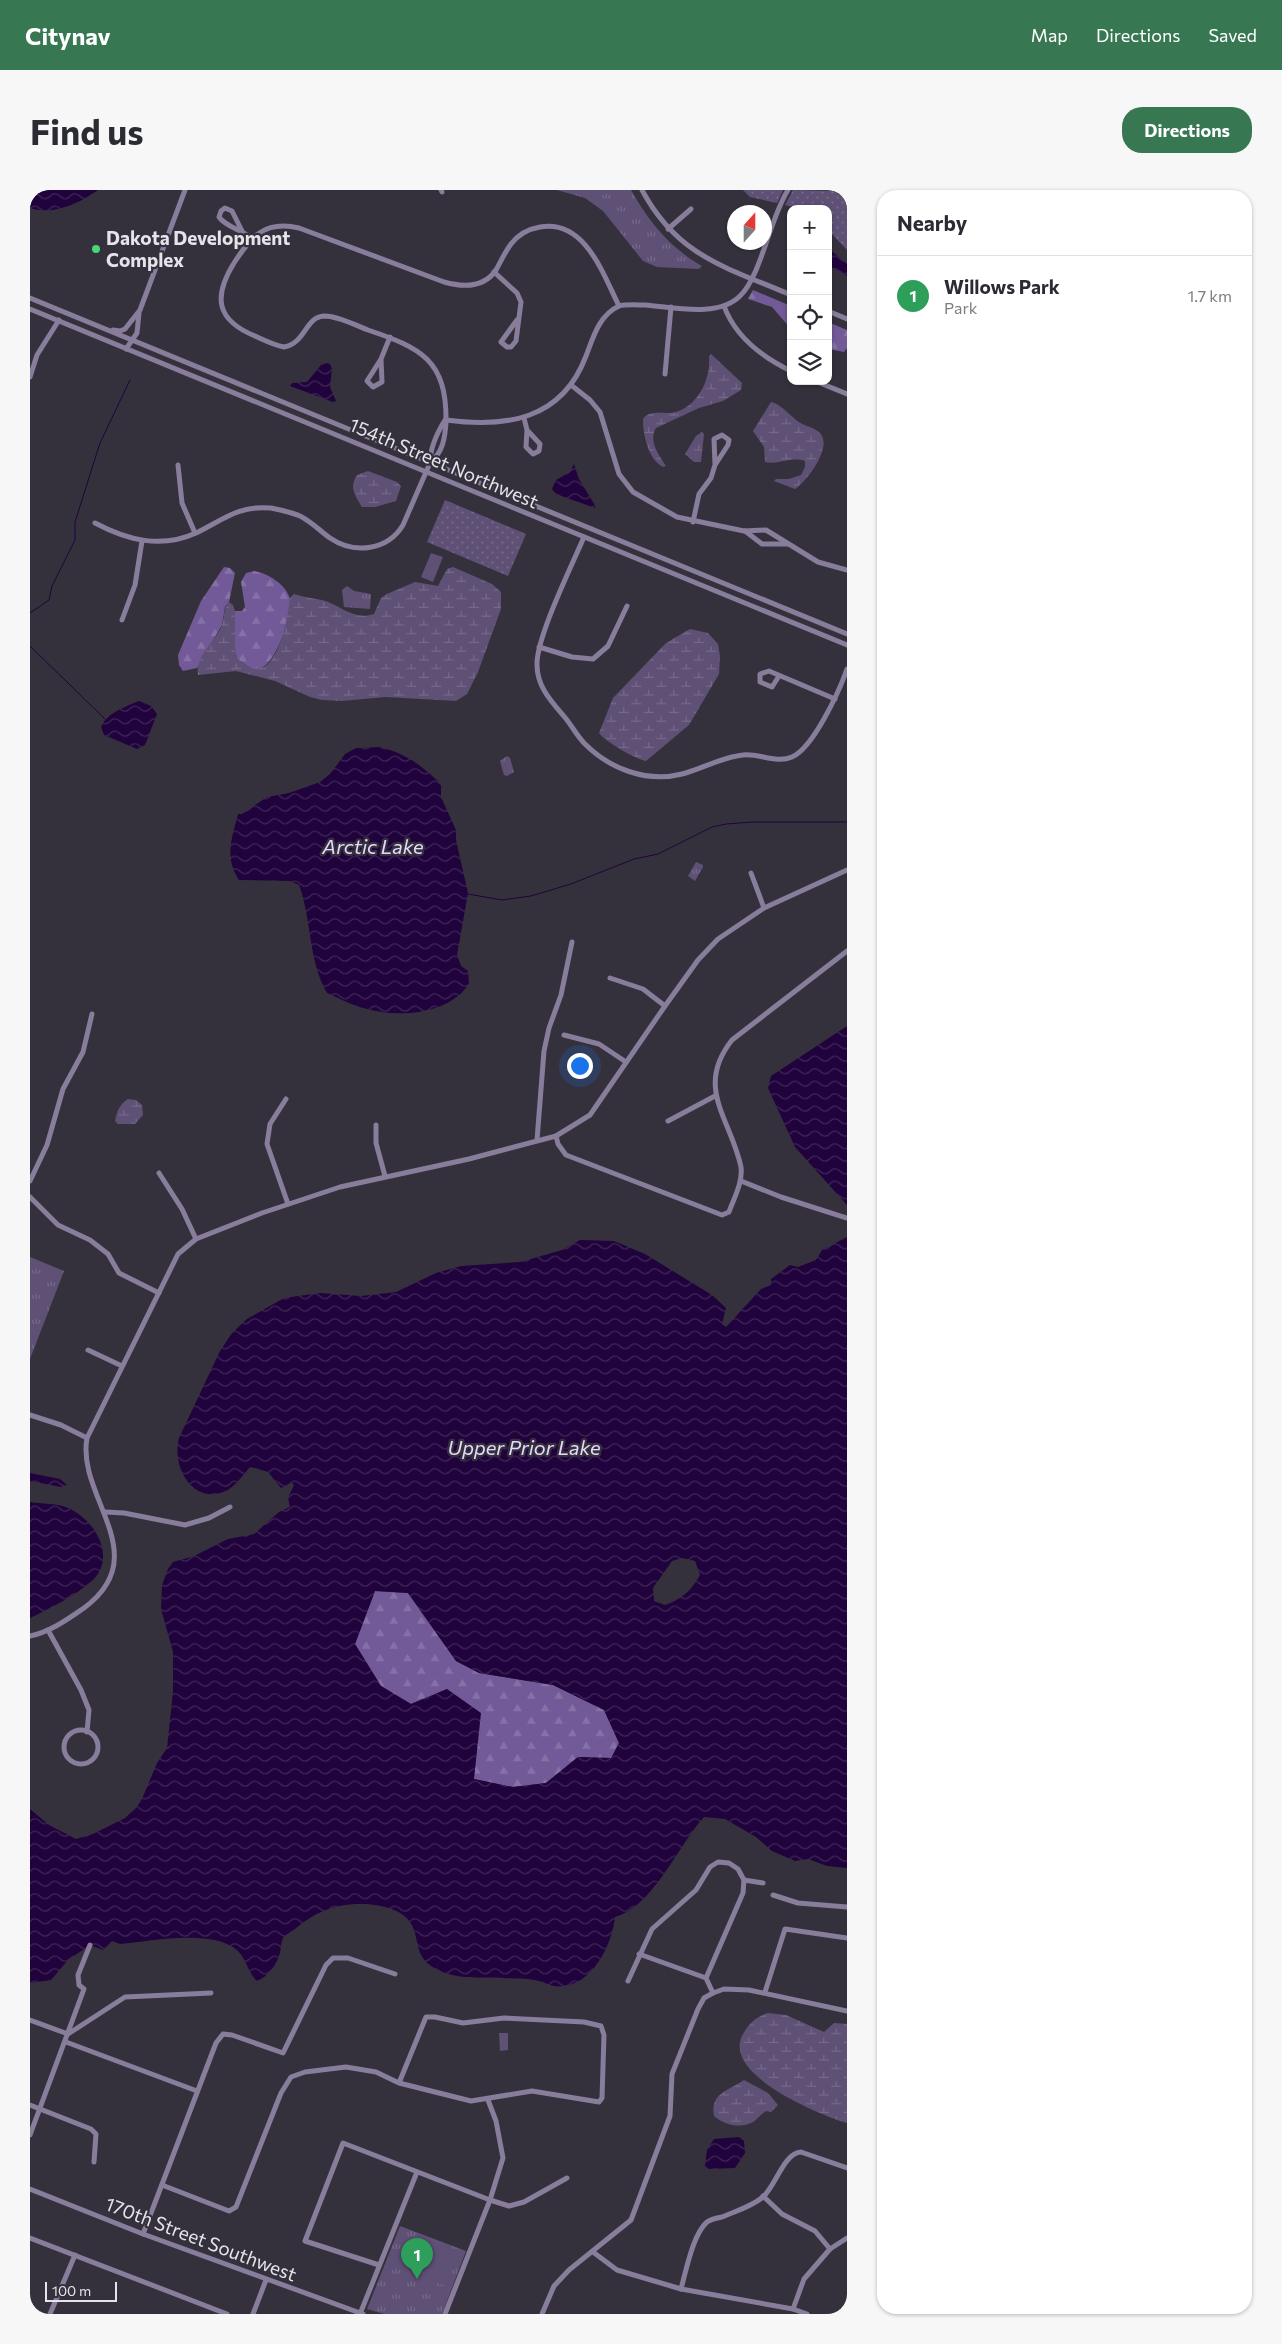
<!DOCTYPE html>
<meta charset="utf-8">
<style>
body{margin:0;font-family:Commissioner,sans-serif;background:#f7f7f7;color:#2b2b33}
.controls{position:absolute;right:15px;top:15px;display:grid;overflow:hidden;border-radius:10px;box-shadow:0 1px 4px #0004}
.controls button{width:45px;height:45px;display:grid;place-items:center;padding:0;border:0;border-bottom:1px solid #e1e1e2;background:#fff;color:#2b2b33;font:25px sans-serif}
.compass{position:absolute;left:697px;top:15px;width:45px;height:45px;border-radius:50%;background:#fff;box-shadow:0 1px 4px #0004;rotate:21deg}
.scale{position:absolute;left:15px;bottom:12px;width:72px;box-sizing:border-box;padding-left:5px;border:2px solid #e6e3eb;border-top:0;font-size:14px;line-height:18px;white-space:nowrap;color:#e6e3eb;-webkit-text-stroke:4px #35313c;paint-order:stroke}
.you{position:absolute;left:549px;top:875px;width:18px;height:18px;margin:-12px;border:4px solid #fff;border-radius:50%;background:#1a73e8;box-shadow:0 0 0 8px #1a73e833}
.badge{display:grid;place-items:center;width:32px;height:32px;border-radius:50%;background:#377853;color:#fff;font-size:16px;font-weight:700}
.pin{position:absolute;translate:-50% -41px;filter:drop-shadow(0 1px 2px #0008)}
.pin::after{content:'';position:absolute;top:26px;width:18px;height:15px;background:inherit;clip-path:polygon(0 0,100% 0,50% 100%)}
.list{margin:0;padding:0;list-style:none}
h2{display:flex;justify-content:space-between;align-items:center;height:65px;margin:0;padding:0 20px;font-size:21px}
h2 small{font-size:16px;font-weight:400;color:#7c7c81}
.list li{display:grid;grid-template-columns:32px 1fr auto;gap:15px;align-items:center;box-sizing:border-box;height:80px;padding:0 20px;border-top:1px solid #e1e1e2}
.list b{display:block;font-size:19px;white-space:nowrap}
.list p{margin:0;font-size:16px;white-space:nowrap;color:#7c7c81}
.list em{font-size:16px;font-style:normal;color:#7c7c81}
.icon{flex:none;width:28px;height:28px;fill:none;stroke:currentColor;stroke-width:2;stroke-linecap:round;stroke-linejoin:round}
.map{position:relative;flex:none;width:817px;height:2124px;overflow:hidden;border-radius:20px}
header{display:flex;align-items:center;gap:30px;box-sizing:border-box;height:70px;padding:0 25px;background:#377853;color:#fff}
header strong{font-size:24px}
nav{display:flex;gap:28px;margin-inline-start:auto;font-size:18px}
.intro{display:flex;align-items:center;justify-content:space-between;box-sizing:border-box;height:120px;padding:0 30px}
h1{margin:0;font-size:35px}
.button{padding:12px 22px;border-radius:20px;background:#377853;color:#fff;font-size:18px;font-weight:700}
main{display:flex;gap:30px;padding:0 30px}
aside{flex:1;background:#fff;border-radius:20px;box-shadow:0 1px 4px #0004}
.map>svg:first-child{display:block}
</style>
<header>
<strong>Citynav</strong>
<nav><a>Map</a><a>Directions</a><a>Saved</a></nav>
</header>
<div class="intro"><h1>Find us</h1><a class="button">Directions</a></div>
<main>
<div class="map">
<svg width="817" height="2124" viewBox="0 0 817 2124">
<defs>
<pattern id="grass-dots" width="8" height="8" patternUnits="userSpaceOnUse" patternTransform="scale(1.25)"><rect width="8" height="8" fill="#5f5076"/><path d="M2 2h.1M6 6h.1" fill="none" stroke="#76698a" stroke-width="1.8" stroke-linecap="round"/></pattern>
<pattern id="forest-firs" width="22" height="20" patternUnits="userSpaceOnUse" patternTransform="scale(1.25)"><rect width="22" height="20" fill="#725998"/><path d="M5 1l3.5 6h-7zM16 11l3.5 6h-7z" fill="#8671a7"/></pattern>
<pattern id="wetland-marsh" width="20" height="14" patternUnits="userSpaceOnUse" patternTransform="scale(1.25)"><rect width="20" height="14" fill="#5f5076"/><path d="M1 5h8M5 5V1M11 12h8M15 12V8" fill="none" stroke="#76698a"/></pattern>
<pattern id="park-tufts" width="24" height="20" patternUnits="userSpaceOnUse" patternTransform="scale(1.25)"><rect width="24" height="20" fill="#5f5076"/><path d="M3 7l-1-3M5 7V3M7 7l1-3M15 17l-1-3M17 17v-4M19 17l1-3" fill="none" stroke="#76698a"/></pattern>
<pattern id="water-waves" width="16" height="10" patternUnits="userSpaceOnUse" patternTransform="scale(1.25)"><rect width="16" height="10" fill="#20023c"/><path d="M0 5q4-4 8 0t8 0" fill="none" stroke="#402758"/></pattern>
</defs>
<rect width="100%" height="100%" fill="#35313c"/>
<g fill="url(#grass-dots)">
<polygon points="713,0 753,0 747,13 720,7"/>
<polygon points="763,0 807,1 817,10 817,60 798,40 798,19 772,19 755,15"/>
<polygon points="415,310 496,344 478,386 397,352"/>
</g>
<g fill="url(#forest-firs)">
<polygon points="723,100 761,116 761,139 742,117 718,109"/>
<polygon points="798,132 817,140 817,158 814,162 798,159"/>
<polygon points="194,377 200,378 205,383 199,412 195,417 192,435 167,478 153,481 149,475 148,465 171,411"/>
<path d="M224,381C237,383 256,394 260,409C263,423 247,470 233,477C230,479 225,479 222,479L207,469L205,458V421H212L215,417L211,392L216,383Z"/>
<polygon points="345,1401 378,1403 426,1471 449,1483 523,1495 574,1520 589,1553 582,1568 548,1567 516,1593 483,1597 444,1589 417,1499 381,1514 351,1496 325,1454"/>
</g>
<g fill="url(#wetland-marsh)">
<path d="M681,164L712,193L711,200L693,211L669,218L626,238C618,251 629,265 636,276L633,277C618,269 613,245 613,229C620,219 635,225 646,222C669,215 681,188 679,166Z"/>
<path d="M741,212C750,214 759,224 766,230C773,236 784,237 790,243C803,257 777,291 765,299L744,291L746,289H759L771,285L775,277V271C762,266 748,275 735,272L734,257L723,241Z"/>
<polygon points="672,242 674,244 671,272 664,272 655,264 666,246"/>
<path d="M338,281L367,292L371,296L366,311L345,317H332C325,305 319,298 327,285Z"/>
<path d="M423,377L462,394L471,402V419L448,482L437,504L426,511L356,507L311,511L292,510L280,507L245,491L206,481L168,485C165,465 186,452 192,435C195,426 193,419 199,412L203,415L205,421V457L207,469L222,479C225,479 231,478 234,477C251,467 258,426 260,408L264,404C274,407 282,408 292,410C311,415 323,431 344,424L351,408L357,404L385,392L408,396L417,379Z"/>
<path d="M660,439L678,443L688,454L690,466L689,484L659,535L616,571C605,569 576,552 569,543L583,508L636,453Z"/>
<path d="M98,909L106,910L112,915L113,925L105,934H88L85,931C87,921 89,915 98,909Z"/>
<path d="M738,1823L756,1825L794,1842L804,1833L817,1834V1933C790,1925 690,1884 713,1844C720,1832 726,1827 738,1823Z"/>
<path d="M714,1890L738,1903L748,1915L741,1922L736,1921C731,1924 728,1929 723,1932C711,1939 694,1935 684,1926C680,1903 698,1901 714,1890Z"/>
</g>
<g fill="url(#park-tufts)">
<path d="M527,0H601C619,32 640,58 672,76L669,79L627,77L613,71L573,21L555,8Z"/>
<polygon points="317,396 324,401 341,404 340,419 314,417 312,400"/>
<polygon points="477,566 480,568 484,582 477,586 474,585 470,571"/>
<polygon points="666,672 673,675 673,677 665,691 658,686"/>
<polygon points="0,1067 34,1081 0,1169"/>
<polygon points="370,2036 436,2061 412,2124 354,2124 337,2119"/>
</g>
<g fill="#5f5076">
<polygon points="401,363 413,367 403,392 391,387"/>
<polygon points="469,1843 478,1843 478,1860 470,1861"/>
<path d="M394,2050L425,2061L428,2065L416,2096C391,2089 382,2075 394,2050Z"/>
</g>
<g fill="url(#water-waves)" fill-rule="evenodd">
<path d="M0,0H68C51,13 21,26 0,18Z"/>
<polygon points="798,58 817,74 817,86 798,75"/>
<polygon points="297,173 300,174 302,179 300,197 306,211 303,212 260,196 262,193 277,192 291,175"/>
<polygon points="544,274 549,289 566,317 565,318 526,304 522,299 526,290 540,282"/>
<path d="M109,511L121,516L127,524L115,555L107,559L74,545L71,537C78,522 95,517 109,511Z"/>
<path d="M350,557C379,565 389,574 411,594V607L426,640V650L438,703L427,765L431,776L438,781L439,794C417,826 367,828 333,818C321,815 309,808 297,803C278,770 282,730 269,695L260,691L209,690C194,668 202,647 208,624H212L237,607L259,603L290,592L300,584L315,564L326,558Z"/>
<polygon points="817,836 817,1015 765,957 738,898 741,886"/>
<path d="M817,1047V1678L797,1676L778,1669L765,1671L742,1661L726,1647L695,1629L674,1627C649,1654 623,1717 585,1727C582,1756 560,1801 524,1796C519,1795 514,1792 509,1791C499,1788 486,1789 475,1788C454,1787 427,1790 408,1780C387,1769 390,1760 384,1740C378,1718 346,1713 326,1714C302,1715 284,1723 265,1739C262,1741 255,1745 253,1748C251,1752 251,1759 250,1763C247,1774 238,1787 227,1791C218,1783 217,1770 208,1761C184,1738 121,1751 90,1754L82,1751L73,1760L60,1755L38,1770L21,1790L0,1793V1619L19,1635L46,1649L63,1644L95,1628L106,1618L112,1609L127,1573L137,1558L143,1502V1462L131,1419L132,1395L138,1379L143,1372L164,1366L198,1349L224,1344L249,1322L260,1317L258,1308L264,1295L262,1293L251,1298L238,1282L220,1277C214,1284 206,1295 198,1300C164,1317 141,1278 149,1248L190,1161L202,1143L217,1129L254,1108L290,1103L331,1106L366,1102L406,1083L431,1076L490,1072L532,1060L550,1050L584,1051L615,1064L682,1105L696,1118L692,1134L696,1137L731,1099L741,1095V1089L760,1075L768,1077L786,1070L792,1060ZM652,1368L665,1371L670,1385C661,1401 652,1409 635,1415L624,1411L623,1398L642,1371ZM345,1401L378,1403L426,1471L449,1483L523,1495L574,1520L589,1553L581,1568L548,1567L516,1593L483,1597L444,1589L451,1523L417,1499L381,1514L351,1496L325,1454Z"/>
<polygon points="0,1283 30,1289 37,1295 31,1297 0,1291"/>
<path d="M0,1312C12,1314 28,1313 38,1318C64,1329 87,1366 63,1390C45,1406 21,1418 0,1428Z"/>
<polygon points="709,1947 714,1951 715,1963 705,1978 679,1979 675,1976 677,1960 684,1949"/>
</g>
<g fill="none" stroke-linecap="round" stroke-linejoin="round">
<g stroke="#20023c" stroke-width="1">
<polyline points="0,423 19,410 22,396 45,350 45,332 70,253 100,190"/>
<polyline points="0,456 75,529"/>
<polyline points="438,704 472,710 501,706 541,694 604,669 628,664 682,637 696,634 722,632 817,632"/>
</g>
<g stroke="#887d9b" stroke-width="5">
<polyline points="411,0 412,2"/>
<path d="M612,0C648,67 696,77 761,105"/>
<polyline points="638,39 661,19"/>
<path d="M212,41L202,21L195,18L191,21L189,27C196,37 212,40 221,48"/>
<polyline points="464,82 487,103 491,112 486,151 481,157 477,157 471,152 487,130"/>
<polyline points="0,108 817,444"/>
<path d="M694,116C705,146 732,167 761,181"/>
<polyline points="0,119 817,455"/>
<polyline points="798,121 817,129"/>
<polyline points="83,140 90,141 95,139 110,120 155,0"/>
<polyline points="96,159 107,143 109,123"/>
<polyline points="351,169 352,192 343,197 337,191 351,169 360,147"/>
<polyline points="635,184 641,117"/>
<polyline points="0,187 7,165 29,130"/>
<polyline points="785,191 817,204"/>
<polyline points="541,195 560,210 570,222 589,284 603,302 647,327 714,341 736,340 788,372 817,380"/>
<polyline points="494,228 497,240 496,257 503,264 509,261 510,254 497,240"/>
<path d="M416,230C476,238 532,230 556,166C563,148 569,125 589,116C595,114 608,115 615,115C643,117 688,128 710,106C731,86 740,28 758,0"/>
<path d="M400,273C400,257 407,243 415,230"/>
<polyline points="148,275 152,313 165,343"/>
<polyline points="663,332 669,304 681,288 685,275 684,249 692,245 699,250 698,255 685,275"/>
<path d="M65,333C97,350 131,359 166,343C193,330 208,315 241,318C251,320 261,322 270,326C282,332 290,341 300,348C325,365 358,360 373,335L400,273C413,262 415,248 416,232C417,170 391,158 338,140C325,135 308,126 294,126C275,127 276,153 254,157C244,155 234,150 225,146C186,130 183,107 204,73C221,47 234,30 269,38L414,92C432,97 454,98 466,80C471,71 475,62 481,54C488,45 498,39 510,37C555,29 573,84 589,116"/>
<polyline points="715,341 732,354 757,354"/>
<path d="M554,347C542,375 506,448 507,475C507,498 523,513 537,530C543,538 548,547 555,554C580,579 617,593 652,584C672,579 692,567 713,565C729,563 746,574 762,567C783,558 809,502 817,479"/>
<polyline points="92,430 105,395 112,351"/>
<polyline points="509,457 542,467 563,469 578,456 597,416"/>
<polyline points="749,486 742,497 730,492 730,484 739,481 805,509"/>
<polyline points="721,683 734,718"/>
<polyline points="580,788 613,799 635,816"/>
<polyline points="534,845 569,854 596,872"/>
<polyline points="256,909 240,934 237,954 258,1014"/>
<polyline points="638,931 685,906"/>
<polyline points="346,935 346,953 355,986"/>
<path d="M526,946L528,954L536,965L692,1025L699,1022C704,1008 713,992 711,977C701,929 664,898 702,850L817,761"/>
<polyline points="507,950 514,861 519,838 531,805 542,752"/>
<polyline points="129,983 152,1019 166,1049"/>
<polyline points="0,991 17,955 33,899 53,862 62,824"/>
<polyline points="711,991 751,1007 817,1028"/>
<polyline points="0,1007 28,1035 60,1050 78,1064 89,1083 129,1103"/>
<polyline points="58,1160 92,1176"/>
<polyline points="0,1225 31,1235 57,1248"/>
<polyline points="75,1322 94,1323 155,1335 179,1328 200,1317"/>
<polyline points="18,1440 51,1500 59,1520 57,1542"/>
<path d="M0,1446C20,1442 38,1429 54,1418C126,1365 46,1307 57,1248L148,1064L166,1049L232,1023L310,997L439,969L526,946L560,925L635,816L668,770L688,749L734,718L817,680"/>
<circle cx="51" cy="1557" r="17"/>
<polyline points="714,1690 733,1693"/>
<polyline points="743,1705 768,1713 817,1717"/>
<polyline points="609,1764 676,1788 683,1803 694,1799 719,1800 817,1821"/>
<polyline points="598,1791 622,1739 666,1700 680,1677 688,1672 699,1673 708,1679 714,1690 713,1703 676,1788"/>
<polyline points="735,1802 755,1739 817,1748"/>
<polyline points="0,1830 38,1844 95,1807 181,1803"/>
<polyline points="36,1852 167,1901"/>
<polyline points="0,1915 61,1939 66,1944 64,1972"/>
<polyline points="0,1945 54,1799 49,1795 48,1785 60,1755"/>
<polyline points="132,1995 199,2021 206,2017 251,1903 261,1887 275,1882 316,1877 346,1882 369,1893 441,1911 502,1901 569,1912 572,1908 574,1845 571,1836 554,1832 474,1828 433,1833 405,1827 396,1827 369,1893"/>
<polyline points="0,1999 113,2044 333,2124"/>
<polyline points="733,2006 752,2024 785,2041 800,2059"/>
<polyline points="113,2044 186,1853 193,1844 202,1845 253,1863 296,1775 303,1768 318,1768 365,1784"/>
<polyline points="0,2048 197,2124"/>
<polyline points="563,2062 587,2080 651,2099 763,2119 777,2124"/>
<polyline points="349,2075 275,2051 313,1953 460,2010 479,2016 494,2012 537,1988"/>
<path d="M651,2099C656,2081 663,2044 677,2032C681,2029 687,2028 692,2027C706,2021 721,2017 733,2007C746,1995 754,1963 771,1962L817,1978"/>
<polyline points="763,2119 774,2089 800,2059 817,2048"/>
<polyline points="20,2124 45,2065"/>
<polyline points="223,2124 236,2090"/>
<polyline points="330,2124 387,1982"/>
<polyline points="415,2124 460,2010 473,1968 466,1931 458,1910"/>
<polyline points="512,2124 524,2096 539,2080 601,2030 640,1926 642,1884 668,1819 674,1808 683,1803"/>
</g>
</g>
<circle fill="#45d77a" stroke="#35313c" stroke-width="2" cx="66" cy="59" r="5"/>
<g text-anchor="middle" stroke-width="4.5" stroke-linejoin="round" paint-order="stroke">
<g font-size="19" font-weight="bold" fill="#e6e3eb" stroke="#35313c" text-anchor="start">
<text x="76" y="55">Dakota Development<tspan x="76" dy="22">Complex</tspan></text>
</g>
<g font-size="19" fill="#e6e3eb" stroke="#35313c">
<text transform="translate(414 273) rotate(23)" y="7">154th Street Northwest</text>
<text transform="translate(171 2049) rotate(21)" y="7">170th Street Southwest</text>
</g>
<g font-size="20" font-style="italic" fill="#e6d8fe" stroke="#35313c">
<text x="343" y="664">Arctic Lake</text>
<text x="494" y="1265">Upper Prior Lake</text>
</g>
</g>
</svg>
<div class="controls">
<button>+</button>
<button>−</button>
<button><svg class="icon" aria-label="locate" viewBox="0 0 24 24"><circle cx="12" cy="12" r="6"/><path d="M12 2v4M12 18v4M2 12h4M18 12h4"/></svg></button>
<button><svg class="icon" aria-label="layers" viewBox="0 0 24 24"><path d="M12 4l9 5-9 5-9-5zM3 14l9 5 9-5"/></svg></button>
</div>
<svg class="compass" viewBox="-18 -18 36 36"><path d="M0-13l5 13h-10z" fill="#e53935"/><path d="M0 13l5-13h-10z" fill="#7c7c81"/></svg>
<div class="scale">100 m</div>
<div class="you"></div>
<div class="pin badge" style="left:387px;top:2089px;background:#2e9e5b">1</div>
</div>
<aside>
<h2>Nearby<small></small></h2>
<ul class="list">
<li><span class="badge" style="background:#2e9e5b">1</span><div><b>Willows Park</b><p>Park</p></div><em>1.7 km</em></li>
</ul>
</aside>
</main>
